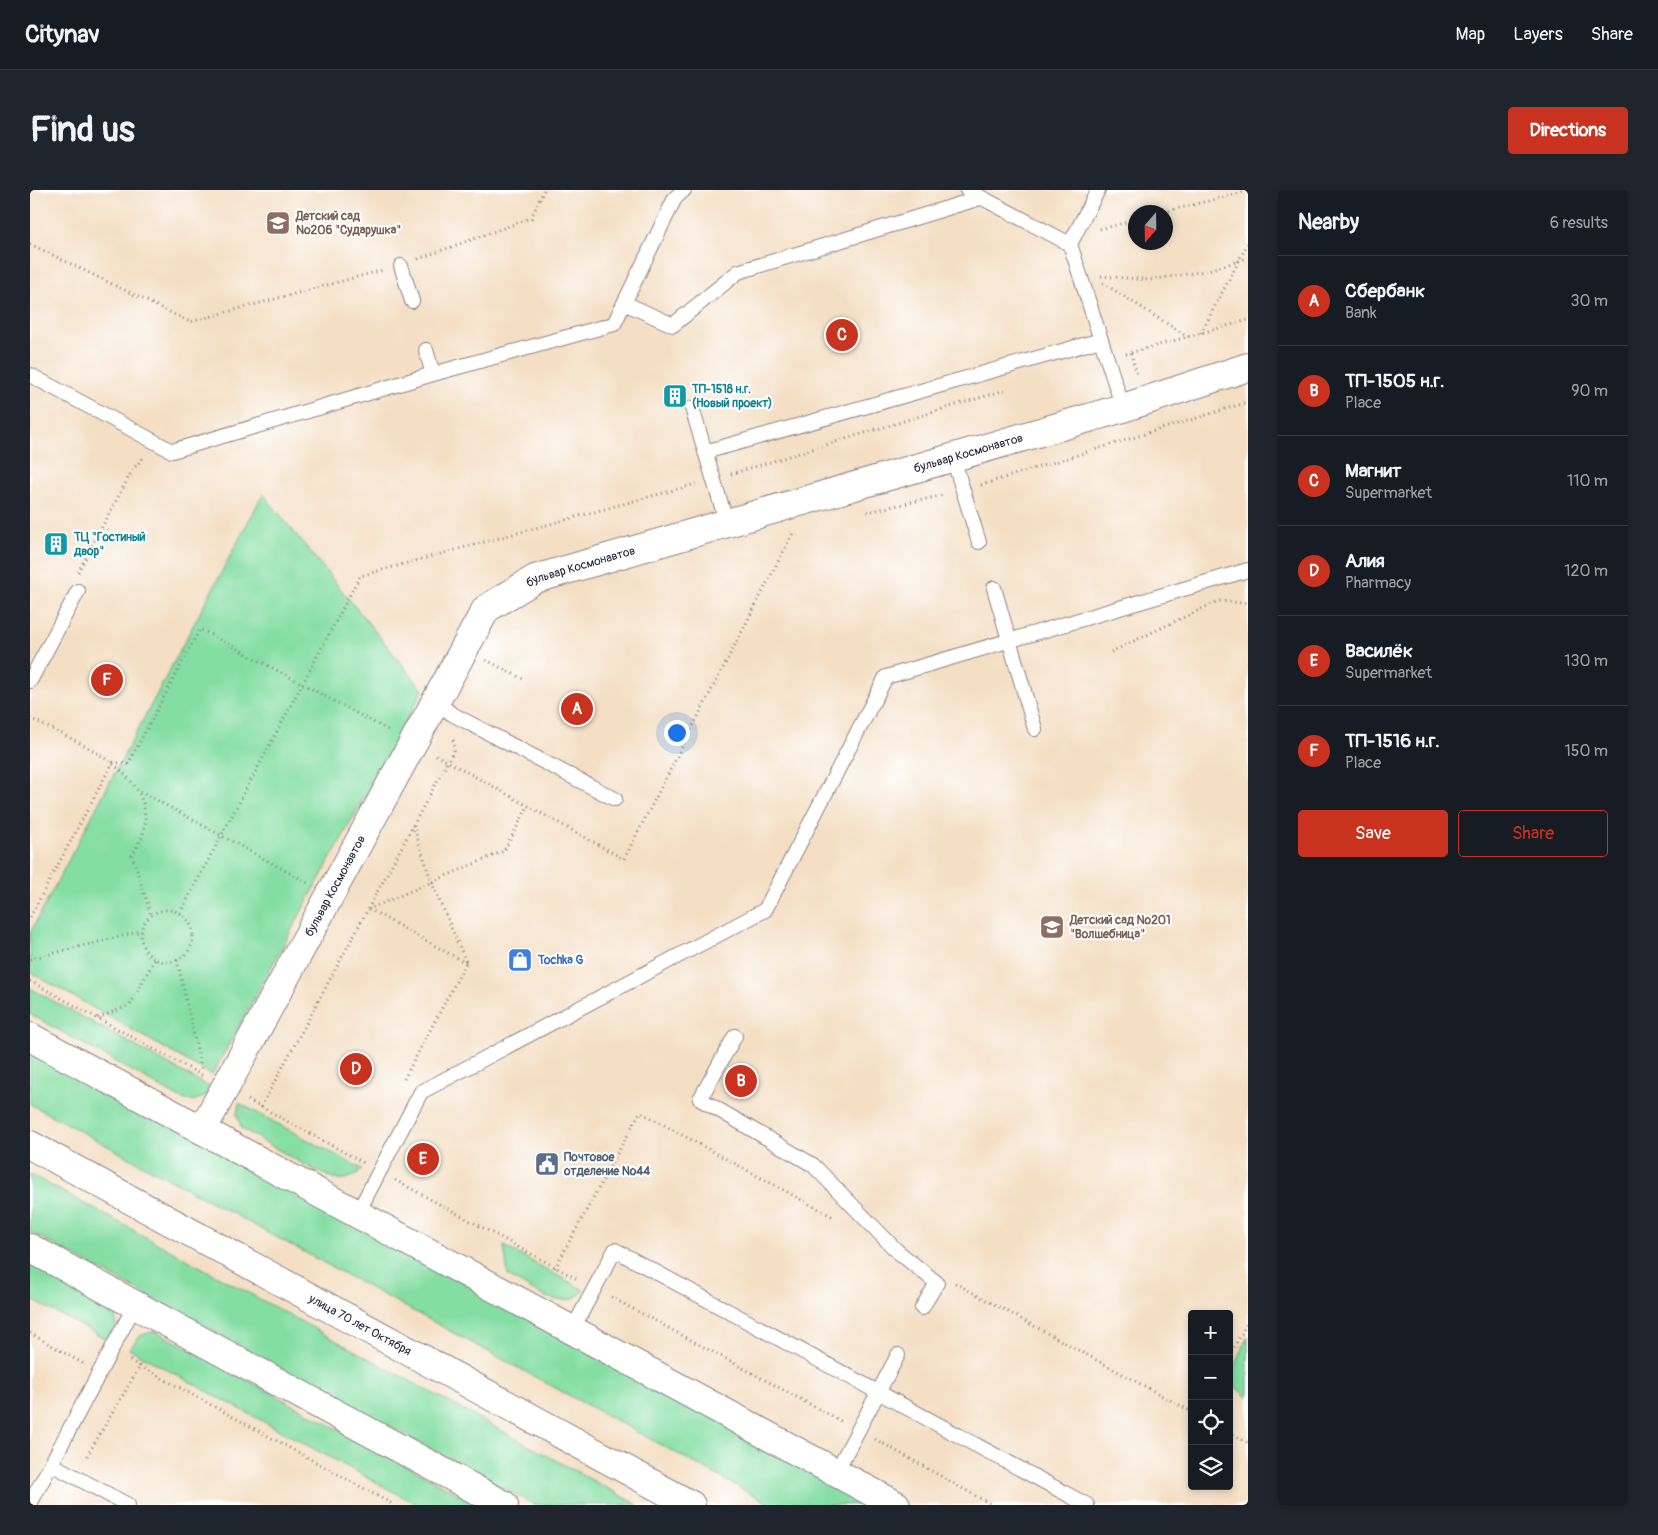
<!DOCTYPE html>
<meta charset="utf-8">
<style>
body{margin:0;font-family:Pangolin,sans-serif;background:#20242c;color:#f1f3f6}
.controls{position:absolute;right:15px;bottom:15px;display:grid;overflow:hidden;border-radius:5px;box-shadow:0 2px 8px #0003}
.controls button{width:45px;height:45px;display:grid;place-items:center;padding:0;border:0;border-bottom:1px solid #363941;background:#171b24;color:#f1f3f6;font:25px sans-serif}
.compass{position:absolute;left:1098px;top:15px;width:45px;height:45px;border-radius:50%;background:#171b24;box-shadow:0 2px 8px #0003;rotate:200deg}
.you{position:absolute;left:646px;top:542px;width:18px;height:18px;margin:-12px;border:4px solid #fff;border-radius:50%;background:#1a73e8;box-shadow:0 0 0 8px #1a73e833}
.badge{display:grid;place-items:center;width:32px;height:32px;border-radius:50%;background:#c8321e;color:#fff;font-size:16px;font-weight:700}
.pin{position:absolute;translate:-50% -50%;border:2px solid #fff;box-shadow:0 1px 5px #0006}
.list{margin:0;padding:0;list-style:none}
h2{display:flex;justify-content:space-between;align-items:center;height:65px;margin:0;padding:0 20px;font-size:21px}
h2 small{font-size:16px;font-weight:400;color:#9ea1a6}
.list li{display:grid;grid-template-columns:32px 1fr auto;gap:15px;align-items:center;box-sizing:border-box;height:90px;padding:0 20px;border-top:1px solid #363941}
.list b{display:block;font-size:19px;white-space:nowrap}
.list p{margin:0;font-size:16px;white-space:nowrap;color:#9ea1a6}
.list em{font-size:16px;font-style:normal;color:#9ea1a6}
.actions{display:flex;gap:10px;padding:15px 20px}
.actions a{flex:1;padding:11px 0;border:1px solid #c8321e;border-radius:5px;text-align:center;font-size:18px;color:#c8321e}
.actions .main{background:#c8321e;color:#fff}
.icon{flex:none;width:28px;height:28px;fill:none;stroke:currentColor;stroke-width:2;stroke-linecap:round;stroke-linejoin:round}
.map{position:relative;flex:none;width:1218px;height:1315px;overflow:hidden;border-radius:5px}
header{display:flex;align-items:center;gap:30px;box-sizing:border-box;height:70px;padding:0 25px;background:#171b24;border-bottom:1px solid #363941}
header strong{font-size:24px}
nav{display:flex;gap:28px;margin-inline-start:auto;font-size:18px}
.intro{display:flex;align-items:center;justify-content:space-between;box-sizing:border-box;height:120px;padding:0 30px}
h1{margin:0;font-size:35px}
.button{padding:12px 22px;border-radius:5px;background:#c8321e;color:#fff;font-size:18px;font-weight:700}
main{display:flex;gap:30px;padding:0 30px}
aside{flex:1;background:#171b24;border-radius:5px;box-shadow:0 2px 8px #0003}
.map>svg:first-child{display:block}
</style>
<header>
<strong>Citynav</strong>
<nav><a>Map</a><a>Layers</a><a>Share</a></nav>
</header>
<div class="intro"><h1>Find us</h1><a class="button">Directions</a></div>
<main>
<div class="map">
<svg width="1218" height="1315" viewBox="0 0 1218 1315">
<rect width="100%" height="100%" fill="#fff"/>
<filter id="ink" filterUnits="userSpaceOnUse"><feTurbulence type="fractalNoise" baseFrequency=".02" numOctaves="2"/><feDisplacementMap in="SourceGraphic" scale="10" xChannelSelector="R" yChannelSelector="G"/><feConvolveMatrix kernelMatrix="1 2 1 2 8 2 1 2 1" color-interpolation-filters="sRGB"/></filter>
<filter id="wash" filterUnits="userSpaceOnUse"><feTurbulence type="fractalNoise" baseFrequency=".0096" numOctaves="4" result="noise"/><feDisplacementMap in="SourceGraphic" scale="20" xChannelSelector="R" yChannelSelector="G"/><feGaussianBlur stdDeviation="1.12" result="paint"/><feColorMatrix in="noise" values="0 0 0 0 0 0 0 0 0 0 0 0 0 0 0 0 0 1.4 0 .05"/><feComposite in="paint" operator="in"/></filter>
<g filter="url(#wash)">
<rect width="100%" height="100%" fill="#f4dfc4"/>
<g fill="#84dea3" stroke="#53806f">
<polygon points="233,304 393,500 182,885 0,782 0,743"/>
<path d="M0,798L183,899C173,908 167,913 152,909L0,824Z"/>
<polygon points="0,857 844,1315 742,1315 0,914"/>
<path d="M209,913L332,979C325,986 319,990 308,989C289,986 233,950 212,939L207,925Z"/>
<polygon points="0,984 608,1315 505,1315 0,1042"/>
<path d="M474,1056L554,1100C533,1125 500,1098 478,1086Z"/>
<path d="M0,1075L80,1116C90,1128 85,1138 80,1151L0,1109Z"/>
<polygon points="126,1141 449,1315 388,1315 99,1159 111,1145"/>
<path d="M1218,1147V1207C1191,1193 1208,1166 1218,1147Z"/>
</g>
</g>
<g filter="url(#ink)">
<g fill="none" stroke-linecap="round" stroke-linejoin="round">
<defs>
<g id="lane">
<polyline points="937,0 1040,54 1093,218"/>
<polyline points="1040,54 1068,0"/>
<polyline points="371,76 382,111"/>
<polyline points="594,113 643,135 708,82 950,8"/>
<polyline points="396,160 403,184"/>
<polyline points="0,185 142,261 403,184 584,134 645,8 654,0"/>
<polyline points="662,218 697,334"/>
<polyline points="675,262 1071,150"/>
<polyline points="923,268 949,352"/>
<polyline points="964,398 1005,539"/>
<polyline points="0,491 48,401"/>
<polyline points="406,512 422,524 585,609"/>
<polyline points="705,846 670,909 783,975 867,1061 907,1093 892,1118"/>
<polyline points="327,1024 391,902 735,720 856,487 1218,380"/>
<polyline points="542,1140 585,1060 1057,1315"/>
<polyline points="21,1274 98,1315"/>
<polyline points="806,1282 868,1165"/>
<polyline points="0,1314 105,1115"/>
</g>
<g id="street">
<polyline points="0,847 866,1315"/>
<path id="s1" d="M172,940L456,419L505,389L1093,218L1218,177"/>
<polyline points="0,1058 474,1315"/>
</g>
<g id="secondary">
<path id="s2" d="M0,955L661,1315"/>
</g>
</defs>
<use href="#lane" stroke="#8b8080" stroke-width="16"/>
<use href="#street" stroke="#8b8080" stroke-width="30"/>
<use href="#secondary" stroke="#8b8080" stroke-width="30"/>
<g stroke="#8b8080" stroke-width="3" stroke-dasharray="1 4" stroke-linecap="butt">
<polyline points="1134,22 1218,1"/>
<polyline points="1070,39 1106,30"/>
<polyline points="0,54 160,132 353,80"/>
<polyline points="388,69 501,28 514,0"/>
<polyline points="1071,86 1120,90 1175,81 1218,68"/>
<polyline points="1073,93 1158,147"/>
<polyline points="1171,143 1218,53"/>
<polyline points="1101,163 1107,185"/>
<polyline points="1096,164 1218,130"/>
<polyline points="701,284 975,200"/>
<polyline points="951,295 1218,212"/>
<polyline points="837,322 914,305"/>
<polyline points="48,382 103,279 114,267"/>
<polyline points="1081,462 1188,411 1215,413 1218,416"/>
<polyline points="456,470 493,489"/>
<path d="M0,528C43,551 130,581 113,644C111,651 106,659 102,665L121,725"/>
<polyline points="406,565 594,669 764,341"/>
<polyline points="83,572 98,574 170,439 360,541"/>
<polyline points="110,601 278,693"/>
<polyline points="383,635 402,693 436,772"/>
<circle cx="137" cy="746" r="26"/>
<polyline points="150,723 330,386 666,294"/>
<polyline points="0,727 83,572"/>
<polyline points="0,769 112,741"/>
<polyline points="147,770 172,882"/>
<polyline points="436,773 339,719 474,661 498,616"/>
<polyline points="0,791 173,886"/>
<polyline points="68,828 100,815 125,769"/>
<polyline points="374,889 436,773"/>
<polyline points="218,910 334,973"/>
<polyline points="231,917 424,560 423,547"/>
<polyline points="365,990 549,1090"/>
<polyline points="525,1078 610,922 805,1028"/>
<polyline points="925,1093 1162,1222"/>
<polyline points="581,1107 811,1231"/>
<polyline points="0,1143 54,1174"/>
<polyline points="1199,1166 1218,1132"/>
<polyline points="110,1176 364,1315"/>
<polyline points="1199,1242 1218,1253"/>
<polyline points="845,1249 962,1315"/>
<polyline points="57,1266 110,1176 99,1170"/>
</g>
<use href="#lane" stroke="#fff" stroke-width="14"/>
<use href="#street" stroke="#fff" stroke-width="28"/>
<use href="#secondary" stroke="#fff" stroke-width="28"/>
</g>
</g>
<defs>
<symbol id="school-square" viewBox="-11 -11 22 22"><rect x="-9" y="-9" width="18" height="18" rx="4" fill="#8d6e63" stroke="#fff"/><path d="M0-5L7-2L0 1L-7-2ZM-4 1L0 2.5L4 1V4Q0 6-4 4Z" fill="#fff"/></symbol>
<symbol id="building-square" viewBox="-11 -11 22 22"><rect x="-9" y="-9" width="18" height="18" rx="4" fill="#0f9aa8" stroke="#fff"/><path d="M-4-6H4V6H1V3H-1V6H-4ZM-2.5-4.3h1.7v1.8h-1.7ZM.8-4.3h1.7v1.8H.8ZM-2.5-1h1.7V.8h-1.7ZM.8-1h1.7V.8H.8Z" fill="#fff"/></symbol>
<symbol id="shop-square" viewBox="-11 -11 22 22"><rect x="-9" y="-9" width="18" height="18" rx="4" fill="#3f7fe0" stroke="#fff"/><path d="M-5-2.5h2.3a2.7 3.5 0 0 1 5.4 0H5L5.5 6h-11ZM-1.5-2.5h3a1.5 2.3 0 0 0-3 0Z" fill="#fff"/></symbol>
<symbol id="civic-square" viewBox="-11 -11 22 22"><rect x="-9" y="-9" width="18" height="18" rx="4" fill="#5c6f8a" stroke="#fff"/><path d="M-.6-6.5H3V-4.5H.6V-3L4-1V1h2V6H-6V1h2V-1L-.6-3ZM-1.2 2.5V6h2.4V2.5Z" fill="#fff"/></symbol>
</defs>
<g fill-rule="evenodd">
<use href="#school-square" x="234" y="19" width="28" height="28"/>
<use href="#building-square" x="631" y="192" width="28" height="28"/>
<use href="#building-square" x="12" y="340" width="28" height="28"/>
<use href="#school-square" x="1008" y="723" width="28" height="28"/>
<use href="#shop-square" x="476" y="756" width="28" height="28"/>
<use href="#civic-square" x="503" y="960" width="28" height="28"/>
</g>
<g text-anchor="middle" stroke-width="4" stroke-linejoin="round" paint-order="stroke">
<g font-size="12" font-weight="bold" fill="#785e54" stroke="#fff" text-anchor="start">
<text x="266" y="30">Детский сад<tspan x="266" dy="14">№206 "Сударушка"</tspan></text>
<text x="1040" y="734">Детский сад №201<tspan x="1040" dy="14">"Волшебница"</tspan></text>
</g>
<g font-size="12" font-weight="bold" fill="#0d838f" stroke="#fff" text-anchor="start">
<text x="662" y="203">ТП-1518 н.г.<tspan x="662" dy="14">(Новый проект)</tspan></text>
<text x="44" y="351">ТЦ "Гостиный<tspan x="44" dy="14">двор"</tspan></text>
</g>
<g font-size="12" fill="#22223b" stroke="#fff">
<text dy="4" stroke="none"><textPath href="#s1" startOffset="1102">бульвар Космонавтов</textPath></text>
<text dy="4" stroke="none"><textPath href="#s1" startOffset="698">бульвар Космонавтов</textPath></text>
<text dy="4" stroke="none"><textPath href="#s1" startOffset="278">бульвар Космонавтов</textPath></text>
<text dy="4" stroke="none"><textPath href="#s2" startOffset="376">улица 70 лет Октября</textPath></text>
</g>
<g font-size="12" font-weight="bold" fill="#366cbe" stroke="#fff" text-anchor="start">
<text x="508" y="774">Tochka G</text>
</g>
<g font-size="12" font-weight="bold" fill="#4e5e75" stroke="#fff" text-anchor="start">
<text x="534" y="971">Почтовое<tspan x="534" dy="14">отделение №44</tspan></text>
</g>
</g>
</svg>
<div class="controls">
<button>+</button>
<button>−</button>
<button><svg class="icon" aria-label="locate" viewBox="0 0 24 24"><circle cx="12" cy="12" r="6"/><path d="M12 2v4M12 18v4M2 12h4M18 12h4"/></svg></button>
<button><svg class="icon" aria-label="layers" viewBox="0 0 24 24"><path d="M12 4l9 5-9 5-9-5zM3 14l9 5 9-5"/></svg></button>
</div>
<svg class="compass" viewBox="-18 -18 36 36"><path d="M0-13l5 13h-10z" fill="#e53935"/><path d="M0 13l5-13h-10z" fill="#9ea1a6"/></svg>
<div class="you"></div>
<div class="pin badge" style="left:547px;top:519px">A</div>
<div class="pin badge" style="left:711px;top:891px">B</div>
<div class="pin badge" style="left:812px;top:145px">C</div>
<div class="pin badge" style="left:326px;top:879px">D</div>
<div class="pin badge" style="left:393px;top:969px">E</div>
<div class="pin badge" style="left:77px;top:490px">F</div>
</div>
<aside>
<h2>Nearby<small>6 results</small></h2>
<ul class="list">
<li><span class="badge">A</span><div><b>Сбербанк</b><p>Bank</p></div><em>30 m</em></li>
<li><span class="badge">B</span><div><b>ТП-1505 н.г.</b><p>Place</p></div><em>90 m</em></li>
<li><span class="badge">C</span><div><b>Магнит</b><p>Supermarket</p></div><em>110 m</em></li>
<li><span class="badge">D</span><div><b>Алия</b><p>Pharmacy</p></div><em>120 m</em></li>
<li><span class="badge">E</span><div><b>Василёк</b><p>Supermarket</p></div><em>130 m</em></li>
<li><span class="badge">F</span><div><b>ТП-1516 н.г.</b><p>Place</p></div><em>150 m</em></li>
</ul>
<div class="actions"><a class="main">Save</a><a>Share</a></div>
</aside>
</main>
